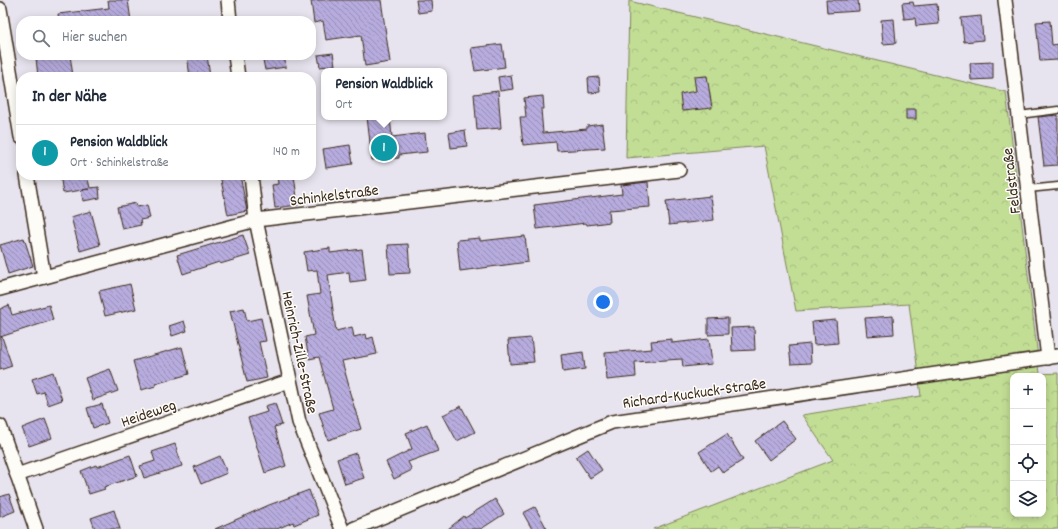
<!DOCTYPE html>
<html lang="de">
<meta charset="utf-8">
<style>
body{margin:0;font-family:Dekko,sans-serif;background:#f6f6f7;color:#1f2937}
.controls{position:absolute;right:12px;bottom:12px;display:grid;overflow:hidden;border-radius:8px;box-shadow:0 2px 10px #0003}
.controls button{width:36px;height:36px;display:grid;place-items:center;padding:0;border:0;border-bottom:1px solid #e0e1e3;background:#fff;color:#1f2937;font:20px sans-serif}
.you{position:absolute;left:603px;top:302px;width:14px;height:14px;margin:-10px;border:3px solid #fff;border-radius:50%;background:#1a73e8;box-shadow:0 0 0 6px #1a73e833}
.badge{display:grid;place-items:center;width:26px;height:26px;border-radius:50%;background:#d1495b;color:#fff;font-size:13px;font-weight:700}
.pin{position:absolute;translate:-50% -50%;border:2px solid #fff;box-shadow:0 1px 4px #0006}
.popup{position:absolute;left:321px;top:68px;width:126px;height:52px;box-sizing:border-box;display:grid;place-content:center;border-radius:8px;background:#fff;filter:drop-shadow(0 1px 3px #0005);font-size:13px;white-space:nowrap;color:#747a83}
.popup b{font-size:15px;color:#1f2937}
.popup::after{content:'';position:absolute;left:50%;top:100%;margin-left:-8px;border:8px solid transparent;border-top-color:#fff}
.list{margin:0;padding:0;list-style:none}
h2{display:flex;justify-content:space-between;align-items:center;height:52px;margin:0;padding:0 16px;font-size:17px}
h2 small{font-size:13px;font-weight:400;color:#747a83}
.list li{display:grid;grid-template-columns:26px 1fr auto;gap:12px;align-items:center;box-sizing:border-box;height:56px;padding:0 16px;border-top:1px solid #e0e1e3}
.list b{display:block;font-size:15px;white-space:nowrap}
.list p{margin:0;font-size:13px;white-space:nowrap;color:#747a83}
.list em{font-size:13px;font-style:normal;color:#747a83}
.icon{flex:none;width:22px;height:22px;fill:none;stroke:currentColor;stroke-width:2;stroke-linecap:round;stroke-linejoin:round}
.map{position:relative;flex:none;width:1058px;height:529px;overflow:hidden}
.search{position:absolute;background:#fff;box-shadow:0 2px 10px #0003;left:16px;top:16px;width:300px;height:44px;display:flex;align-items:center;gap:10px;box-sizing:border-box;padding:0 14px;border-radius:16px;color:#747a83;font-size:15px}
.panel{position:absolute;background:#fff;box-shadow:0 2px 10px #0003;left:16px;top:72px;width:300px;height:108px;border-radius:16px}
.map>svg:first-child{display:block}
</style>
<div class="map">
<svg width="1058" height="529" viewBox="0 0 1058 529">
<defs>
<pattern id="forest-crowns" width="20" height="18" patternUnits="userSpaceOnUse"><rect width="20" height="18" fill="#c2de95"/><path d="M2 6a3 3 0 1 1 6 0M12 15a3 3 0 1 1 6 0" fill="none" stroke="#a8bf80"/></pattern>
<pattern id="building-back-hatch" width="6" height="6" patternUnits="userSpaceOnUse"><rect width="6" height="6" fill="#b7acdd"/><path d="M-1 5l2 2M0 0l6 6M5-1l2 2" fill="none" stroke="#968cb3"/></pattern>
</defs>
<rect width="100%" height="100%" fill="#e8e4ef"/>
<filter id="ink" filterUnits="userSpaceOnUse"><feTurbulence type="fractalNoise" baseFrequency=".025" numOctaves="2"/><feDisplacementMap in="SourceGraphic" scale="8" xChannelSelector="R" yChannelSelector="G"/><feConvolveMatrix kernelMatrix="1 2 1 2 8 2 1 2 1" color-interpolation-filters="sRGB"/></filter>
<g filter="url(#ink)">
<path fill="url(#forest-crowns)" stroke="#7e845a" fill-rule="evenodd" d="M629,1L1006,92L1040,374L1058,373V529H653L833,460L802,415L921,396L909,304L796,311L764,146L626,158ZM1013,376H1043V514H1013Z"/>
<g fill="url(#building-back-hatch)" stroke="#3b2a1e">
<polygon points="108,0 128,0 131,21 59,21 58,14 109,8"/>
<polygon points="317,0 381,0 390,62 365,66 361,35 326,40 323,21 314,23 311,1"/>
<polygon points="416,0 431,0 432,11 418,13"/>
<polygon points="826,0 858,0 859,11 827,13"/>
<polygon points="913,2 914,6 937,4 939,24 916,26 915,18 904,19 902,3"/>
<polygon points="981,16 983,40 964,42 961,18"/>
<polygon points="894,19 896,43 883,44 881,20"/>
<polygon points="1050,21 1052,45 1058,44 1058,60 1040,61 1036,22"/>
<polygon points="502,44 505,67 475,71 471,48"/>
<polygon points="333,53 335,65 320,67 318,55"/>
<polygon points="63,55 70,55 73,76 38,77 36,58"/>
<polygon points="187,55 207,55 210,77 190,77"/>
<polygon points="262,55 284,55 286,67 265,70"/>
<polygon points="993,62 993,79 971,80 970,63"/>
<polygon points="511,75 513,89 500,91 498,77"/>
<polygon points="707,76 712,108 682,111 680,94 696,91 694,77"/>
<polygon points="599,77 600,92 589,93 588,78"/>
<polygon points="498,91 501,128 477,130 474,94"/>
<polygon points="543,96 544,109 541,109 543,133 587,129 587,126 602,124 605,148 557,151 556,142 523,145 520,117 526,117 524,98"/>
<rect x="906" y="109" width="10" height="10"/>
<polygon points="1058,115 1058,165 1044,166 1038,117"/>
<polygon points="367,117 390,117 392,137 425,133 427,152 399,155 399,158 372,160"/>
<polygon points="465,130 467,146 451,148 449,133"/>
<polygon points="350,145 353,164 326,168 323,149"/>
<polygon points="60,175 87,175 90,188 99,187 100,198 83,201 81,190 89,189 63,193"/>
<polygon points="220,175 240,175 247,211 228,215"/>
<polygon points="277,175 294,175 298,205 275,208 272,185 278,184"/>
<polygon points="648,182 650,207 609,210 610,222 587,225 586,223 537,229 534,205 622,194 621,185"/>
<polygon points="711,196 714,220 669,225 666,201"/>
<polygon points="136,203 137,207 147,205 150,218 140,220 141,225 122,229 117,207"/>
<polygon points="91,211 100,245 80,251 71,217"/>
<polygon points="243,235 250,255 220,264 219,262 183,274 177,255"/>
<polygon points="525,236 528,262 460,271 457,240 480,238 480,241"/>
<polygon points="24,238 33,266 8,274 0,245"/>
<polygon points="408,244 410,273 390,274 388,245"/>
<polygon points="330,248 330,253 362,249 366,280 350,282 349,272 328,275 336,331 352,327 354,337 366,334 367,339 373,337 377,354 342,361 350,390 349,390 361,429 328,440 319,413 333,409 319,357 309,359 305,337 314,335 307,296 320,294 317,270 307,271 304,252"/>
<polygon points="130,284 136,309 105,316 99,291"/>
<polygon points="9,305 12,315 49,305 53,320 0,337 0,309"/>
<polygon points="244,308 247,321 261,318 266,341 259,342 267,378 247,382 230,311"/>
<polygon points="893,316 894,334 867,336 865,318"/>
<polygon points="728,318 728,334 708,335 708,319"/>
<polygon points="836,320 838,343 814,345 812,322"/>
<polygon points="184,321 187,331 172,336 169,326"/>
<polygon points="754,327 755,350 732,351 731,328"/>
<polygon points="2,337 12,366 0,370 0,338"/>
<polygon points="531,338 534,362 510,364 508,340"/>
<polygon points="672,339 672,343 709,339 712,364 683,367 682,359 635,362 636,377 607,380 605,353 652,349 651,341"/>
<polygon points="810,344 811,363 791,364 789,346"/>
<polygon points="182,347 189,374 155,384 156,386 141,390 133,361"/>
<polygon points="583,352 585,369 563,372 561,355"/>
<polygon points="110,369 118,391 93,400 85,378"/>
<polygon points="53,372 62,400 48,405 44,392 37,394 32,379"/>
<polygon points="275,403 282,425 274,427 286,466 265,473 248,418 267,412 265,406"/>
<polygon points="102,404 108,423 93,428 87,408"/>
<polygon points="461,406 475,432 457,441 443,415"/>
<polygon points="45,419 52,438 29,446 22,428"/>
<polygon points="782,421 796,439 769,460 755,441"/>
<polygon points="427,424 438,451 408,462 412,470 394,479 386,462 412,449 406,433"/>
<polygon points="727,434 743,460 723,473 718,466 711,471 699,452"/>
<polygon points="175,444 182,466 144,478 140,466 155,461 152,452"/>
<polygon points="588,449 602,470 590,478 576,457"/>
<polygon points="356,453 364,478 345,484 337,459"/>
<polygon points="130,455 137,476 104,487 105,489 89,494 81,471 96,465 97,467"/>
<polygon points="220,456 227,473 201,484 194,467"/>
<polygon points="309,490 318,515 294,525 293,522 277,529 215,529 269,505"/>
<polygon points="9,494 15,511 0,517 0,497"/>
<polygon points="495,499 504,514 481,529 448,529 464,516 465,518"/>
<polygon points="535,507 547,529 532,529 523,513"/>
<polygon points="114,510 120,529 95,529 91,518"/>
</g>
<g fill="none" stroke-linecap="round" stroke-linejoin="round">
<defs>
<g id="lane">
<polyline points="1019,115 1058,110"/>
<polyline points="1028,189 1058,186"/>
</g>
<g id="street">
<polyline points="228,0 230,21"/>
<polyline points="1005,0 1048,358"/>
<polyline points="0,9 21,137"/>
<polyline points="235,55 238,77"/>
<polyline points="27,175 44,277"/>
<polyline points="251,175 256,220 299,422 342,529"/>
<polyline points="0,289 256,220 679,170"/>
<polyline points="0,426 36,529"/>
<polyline points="17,475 289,381"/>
<polyline points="353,529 612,422 1058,356"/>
</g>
</defs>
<use href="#lane" stroke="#3b2a1e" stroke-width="9"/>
<use href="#street" stroke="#3b2a1e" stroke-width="16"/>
<use href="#lane" stroke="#fdfcf7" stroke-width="6"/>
<use href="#street" stroke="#fdfcf7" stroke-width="13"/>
</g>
</g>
<g text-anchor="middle" stroke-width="3" stroke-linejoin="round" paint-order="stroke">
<g font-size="16" fill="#3b2a1e" stroke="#fdfcf7">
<text transform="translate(1010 181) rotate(-97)" y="6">Feldstraße</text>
<text transform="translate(334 194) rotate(-7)" y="6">Schinkelstraße</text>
<text transform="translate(301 352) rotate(78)" y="6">Heinrich-Zille-Straße</text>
<text transform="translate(694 392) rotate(-8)" y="6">Richard-Kuckuck-Straße</text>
<text transform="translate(148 412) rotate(-19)" y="6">Heideweg</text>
</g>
</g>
</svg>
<div class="controls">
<button>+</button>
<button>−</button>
<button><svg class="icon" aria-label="locate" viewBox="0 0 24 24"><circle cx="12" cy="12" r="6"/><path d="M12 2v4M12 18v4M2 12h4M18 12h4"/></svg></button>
<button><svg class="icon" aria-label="layers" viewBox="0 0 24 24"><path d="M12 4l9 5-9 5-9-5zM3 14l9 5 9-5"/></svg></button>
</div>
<div class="you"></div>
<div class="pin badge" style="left:384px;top:148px;background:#0f9aa8">1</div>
<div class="popup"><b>Pension Waldblick</b>Ort</div>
<div class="search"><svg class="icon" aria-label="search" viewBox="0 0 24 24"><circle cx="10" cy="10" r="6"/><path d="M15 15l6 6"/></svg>Hier suchen</div>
<section class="panel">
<h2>In der Nähe<small></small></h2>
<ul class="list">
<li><span class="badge" style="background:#0f9aa8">1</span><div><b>Pension Waldblick</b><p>Ort · Schinkelstraße</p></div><em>140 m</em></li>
</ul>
</section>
</div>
